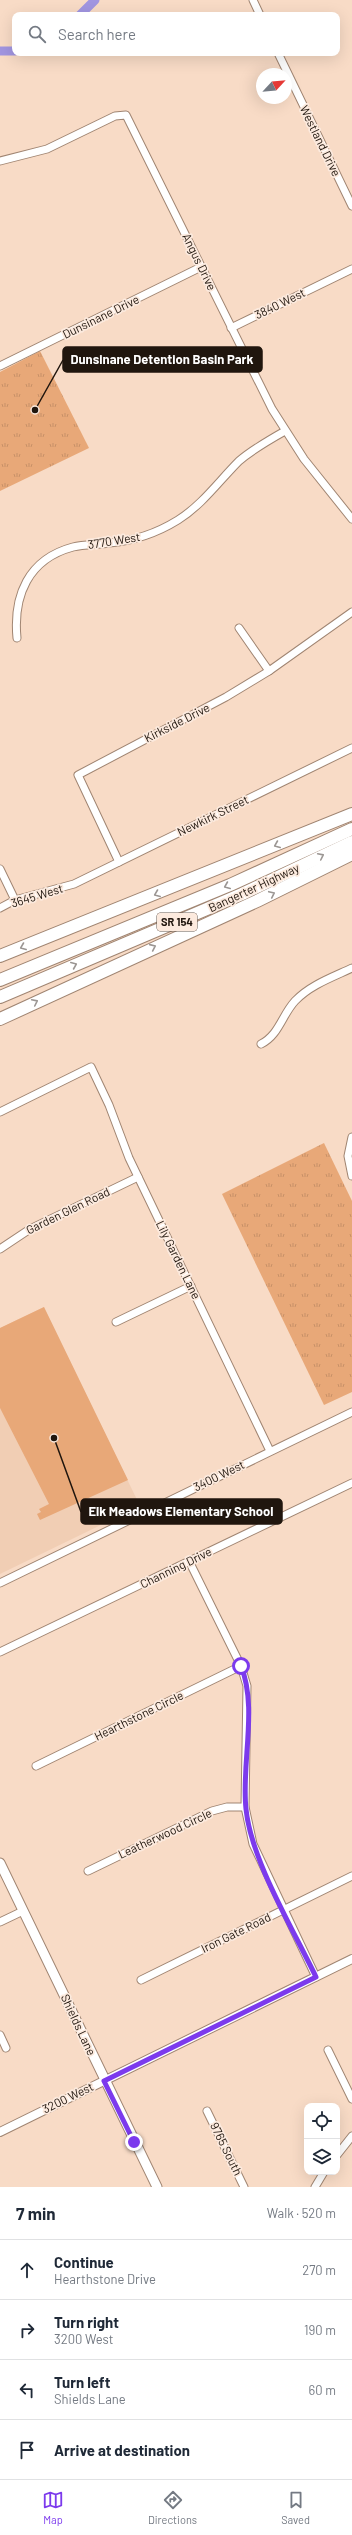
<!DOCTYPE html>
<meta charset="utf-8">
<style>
body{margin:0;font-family:Barlow,sans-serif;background:#f2f2f3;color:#1f2937}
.controls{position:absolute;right:12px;bottom:12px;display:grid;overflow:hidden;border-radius:8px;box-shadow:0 4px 16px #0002}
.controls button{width:36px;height:36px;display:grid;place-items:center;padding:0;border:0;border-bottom:1px solid #e0e1e3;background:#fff;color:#1f2937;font:20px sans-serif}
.compass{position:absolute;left:256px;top:68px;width:36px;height:36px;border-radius:50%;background:#fff;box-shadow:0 4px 16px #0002;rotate:64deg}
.stop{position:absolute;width:12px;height:12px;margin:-9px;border:3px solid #7c3aed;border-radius:50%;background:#fff}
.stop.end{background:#7c3aed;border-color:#fff;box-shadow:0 1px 4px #0008}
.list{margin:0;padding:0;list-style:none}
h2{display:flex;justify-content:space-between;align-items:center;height:52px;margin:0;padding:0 16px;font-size:17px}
h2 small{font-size:13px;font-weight:400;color:#747a83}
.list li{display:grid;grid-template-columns:26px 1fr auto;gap:12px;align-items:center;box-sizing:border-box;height:60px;padding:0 16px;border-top:1px solid #e0e1e3}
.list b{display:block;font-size:15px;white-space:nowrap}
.list p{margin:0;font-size:13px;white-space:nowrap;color:#747a83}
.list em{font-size:13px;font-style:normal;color:#747a83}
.icon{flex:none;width:22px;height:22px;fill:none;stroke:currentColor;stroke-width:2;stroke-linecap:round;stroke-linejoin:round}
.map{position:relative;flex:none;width:352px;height:2187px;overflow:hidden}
.search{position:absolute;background:#fff;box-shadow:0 4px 16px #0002;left:12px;right:12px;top:12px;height:44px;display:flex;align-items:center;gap:10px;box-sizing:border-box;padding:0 14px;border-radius:8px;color:#747a83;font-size:15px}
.sheet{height:292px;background:#fff}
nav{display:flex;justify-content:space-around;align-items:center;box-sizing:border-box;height:56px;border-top:1px solid #e0e1e3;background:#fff;font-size:11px;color:#747a83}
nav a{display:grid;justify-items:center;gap:2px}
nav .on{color:#7c3aed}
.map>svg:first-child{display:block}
</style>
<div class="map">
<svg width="352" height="2187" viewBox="0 0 352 2187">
<defs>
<pattern id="park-tufts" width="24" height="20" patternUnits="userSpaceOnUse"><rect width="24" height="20" fill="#e8a878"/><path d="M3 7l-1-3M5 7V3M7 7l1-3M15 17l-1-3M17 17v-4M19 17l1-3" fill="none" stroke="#c79067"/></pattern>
</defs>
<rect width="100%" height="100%" fill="#f8dbc6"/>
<polygon fill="#f1ceb4" points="44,1307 140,1506 0,1574 0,1328"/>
<polygon fill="#e8a878" points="44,1307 128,1480 40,1520 37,1514 41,1512 39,1509 49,1504 0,1408 0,1328"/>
<g fill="url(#park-tufts)">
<polygon points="40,351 89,448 0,491 0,372"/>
<polygon points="324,1143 352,1201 352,1392 324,1405 222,1194"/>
</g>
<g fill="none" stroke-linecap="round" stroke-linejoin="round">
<g stroke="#a195e0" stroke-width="9">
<polyline points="80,15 95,0"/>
<polyline points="0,51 15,51"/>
</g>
<defs>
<g id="minor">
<polyline points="253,0 260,15"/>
<polyline points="278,53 352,206"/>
<polyline points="0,161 47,149 115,116 126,115 272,409 304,459 352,519"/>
<polyline points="231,328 352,269"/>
<polyline points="0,366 201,267"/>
<polyline points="239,628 269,671"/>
<path d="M17,638C13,596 28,559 73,547C85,544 98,545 109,543C134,541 157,533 178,520C202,505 219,481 239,461C253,449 269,440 285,431"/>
<polyline points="119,862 78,775 226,697 269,671 352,612"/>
<polyline points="0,869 15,900"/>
<polyline points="0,908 15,900 74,884 352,748"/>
<path d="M261,1044C279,1035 282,1015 295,1001C310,985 333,977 352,968"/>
<polyline points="0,1112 91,1067 109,1105 129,1158 270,1451"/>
<polyline points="352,1137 348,1156 352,1176"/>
<polyline points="0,1249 30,1229 138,1177"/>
<polyline points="116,1322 191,1286"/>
<polyline points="189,1561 241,1666 247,1686 245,1807 253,1844 316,1977"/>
<polyline points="0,1583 352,1412"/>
<polyline points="0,1652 352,1483"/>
<polyline points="36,1766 241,1666"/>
<polyline points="88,1871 212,1811 227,1807 245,1807"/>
<polyline points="0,1922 23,1911"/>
<polyline points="141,1980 352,1876"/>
<polyline points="0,2035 6,2048"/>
<polyline points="328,2050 352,2099"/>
<polyline points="207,2111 244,2187"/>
<polyline points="337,2155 352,2136"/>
<polyline points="315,2187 324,2172"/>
</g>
<polyline id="tertiary" points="0,2132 352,1959"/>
<polyline id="secondary" points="0,1863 157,2187"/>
<g id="motorway">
<polyline points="0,956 352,814"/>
<polyline points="0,980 230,885 352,829"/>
<polyline points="0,997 242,894 352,842"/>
<polyline points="0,1019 257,901 352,854"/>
</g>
</defs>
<use href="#minor" stroke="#a08572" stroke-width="9"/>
<use href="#tertiary" stroke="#a08572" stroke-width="10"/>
<use href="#secondary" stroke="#a08572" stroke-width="11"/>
<use href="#motorway" stroke="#a08572" stroke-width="14"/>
<use href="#minor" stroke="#fff" stroke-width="7"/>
<use href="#tertiary" stroke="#fff" stroke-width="8"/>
<use href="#secondary" stroke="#fff" stroke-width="9"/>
<use href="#motorway" stroke="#fff" stroke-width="12"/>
</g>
<defs><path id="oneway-chevron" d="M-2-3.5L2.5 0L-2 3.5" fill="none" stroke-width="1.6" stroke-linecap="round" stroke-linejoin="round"/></defs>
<g stroke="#9b9693">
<use href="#oneway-chevron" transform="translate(277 845) rotate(157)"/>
<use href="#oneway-chevron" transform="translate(321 856) rotate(-26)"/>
<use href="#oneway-chevron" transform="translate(227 886) rotate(157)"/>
<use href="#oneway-chevron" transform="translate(157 894) rotate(158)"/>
<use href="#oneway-chevron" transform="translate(272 894) rotate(-25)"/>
<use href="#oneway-chevron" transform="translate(23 947) rotate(158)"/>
<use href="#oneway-chevron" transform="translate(153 947) rotate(-24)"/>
<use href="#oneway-chevron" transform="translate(74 965) rotate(-23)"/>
<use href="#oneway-chevron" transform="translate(35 1002) rotate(-26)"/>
</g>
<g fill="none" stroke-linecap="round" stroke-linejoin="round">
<path stroke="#7c3aed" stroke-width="5" d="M134,2142L104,2081L316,1977C293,1929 251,1860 246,1809C241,1764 258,1708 241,1666"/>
</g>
<g text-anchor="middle" stroke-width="3.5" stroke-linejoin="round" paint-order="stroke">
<rect fill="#fceade" stroke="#62564c" stroke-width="1" x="157" y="913" width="40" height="18" rx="3"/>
<g font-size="11" font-weight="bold" fill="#20160e">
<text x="177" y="926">SR 154</text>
</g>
<g font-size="12" fill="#20160e" stroke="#fceade">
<text transform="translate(320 141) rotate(64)" y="4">Westland Drive</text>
<text transform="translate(199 262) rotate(64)" y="4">Angus Drive</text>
<text transform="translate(280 304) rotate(-26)" y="4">3840 West</text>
<text transform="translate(101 317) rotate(-26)" y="4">Dunsinane Drive</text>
<text transform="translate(114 541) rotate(-9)" y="4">3770 West</text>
<text transform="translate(177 723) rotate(-27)" y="4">Kirkside Drive</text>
<text transform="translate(213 816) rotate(-26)" y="4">Newkirk Street</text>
<text transform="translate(254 888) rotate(-25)" y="4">Bangerter Highway</text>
<text transform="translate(37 896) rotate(-17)" y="4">3645 West</text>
<text transform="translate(68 1211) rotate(-26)" y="4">Garden Glen Road</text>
<text transform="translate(178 1260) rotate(64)" y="4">Lily Garden Lane</text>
<text transform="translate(219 1476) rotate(-26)" y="4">3400 West</text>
<text transform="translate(176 1568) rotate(-26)" y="4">Channing Drive</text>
<text transform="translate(139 1716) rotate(-26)" y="4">Hearthstone Circle</text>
<text transform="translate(165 1834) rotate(-25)" y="4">Leatherwood Circle</text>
<text transform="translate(236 1933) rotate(-26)" y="4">Iron Gate Road</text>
<text transform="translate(78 2025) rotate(65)" y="4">Shields Lane</text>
<text transform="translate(68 2098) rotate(-26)" y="4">3200 West</text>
<text transform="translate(226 2149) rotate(64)" y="4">9765 South</text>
</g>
</g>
<path fill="none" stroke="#20160e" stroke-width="1.5" d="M35 410L63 360M54 1438L81 1512"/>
<g fill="#20160e" stroke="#fceade" stroke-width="1.5">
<circle cx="35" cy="410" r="4"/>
<circle cx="54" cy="1438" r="4"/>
</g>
<g fill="#20160e" stroke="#20160e" stroke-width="1.5">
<rect x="63" y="347" width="199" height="25" rx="4"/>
<rect x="81" y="1499" width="201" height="25" rx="4"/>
</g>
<g font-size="13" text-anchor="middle" font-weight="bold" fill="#fff">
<text x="162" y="364">Dunsinane Detention Basin Park</text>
<text x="181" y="1516">Elk Meadows Elementary School</text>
</g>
</svg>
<div class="controls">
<button><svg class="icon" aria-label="locate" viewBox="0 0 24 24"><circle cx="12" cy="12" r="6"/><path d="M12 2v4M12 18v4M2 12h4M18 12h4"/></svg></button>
<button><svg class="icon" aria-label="layers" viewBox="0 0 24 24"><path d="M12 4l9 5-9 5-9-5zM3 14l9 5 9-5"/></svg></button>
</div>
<svg class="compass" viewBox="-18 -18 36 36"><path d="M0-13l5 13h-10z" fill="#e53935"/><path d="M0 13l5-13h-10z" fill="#747a83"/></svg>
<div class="stop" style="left:241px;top:1666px"></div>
<div class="stop end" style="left:134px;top:2142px"></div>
<div class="search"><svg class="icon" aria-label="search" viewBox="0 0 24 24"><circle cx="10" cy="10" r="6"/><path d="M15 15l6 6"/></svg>Search here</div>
</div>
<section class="sheet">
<h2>7 min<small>Walk · 520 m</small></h2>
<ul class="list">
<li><svg class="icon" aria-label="ahead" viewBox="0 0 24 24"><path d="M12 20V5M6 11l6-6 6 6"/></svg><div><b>Continue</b><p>Hearthstone Drive</p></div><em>270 m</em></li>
<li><svg class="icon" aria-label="right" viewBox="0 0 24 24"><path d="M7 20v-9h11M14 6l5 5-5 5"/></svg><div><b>Turn right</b><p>3200 West</p></div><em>190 m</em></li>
<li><svg class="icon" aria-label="left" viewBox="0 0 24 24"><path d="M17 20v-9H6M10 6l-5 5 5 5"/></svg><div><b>Turn left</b><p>Shields Lane</p></div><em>60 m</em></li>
<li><svg class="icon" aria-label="arrive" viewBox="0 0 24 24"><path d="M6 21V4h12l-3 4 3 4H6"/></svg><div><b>Arrive at destination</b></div></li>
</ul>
</section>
<nav>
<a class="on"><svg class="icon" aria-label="map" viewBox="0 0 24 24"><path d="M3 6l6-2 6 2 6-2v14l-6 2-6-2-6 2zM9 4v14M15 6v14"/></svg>Map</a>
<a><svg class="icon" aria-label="directions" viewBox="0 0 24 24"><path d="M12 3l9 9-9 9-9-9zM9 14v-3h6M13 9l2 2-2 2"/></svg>Directions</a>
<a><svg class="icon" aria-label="saved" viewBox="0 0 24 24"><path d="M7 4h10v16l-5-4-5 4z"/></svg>Saved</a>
</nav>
